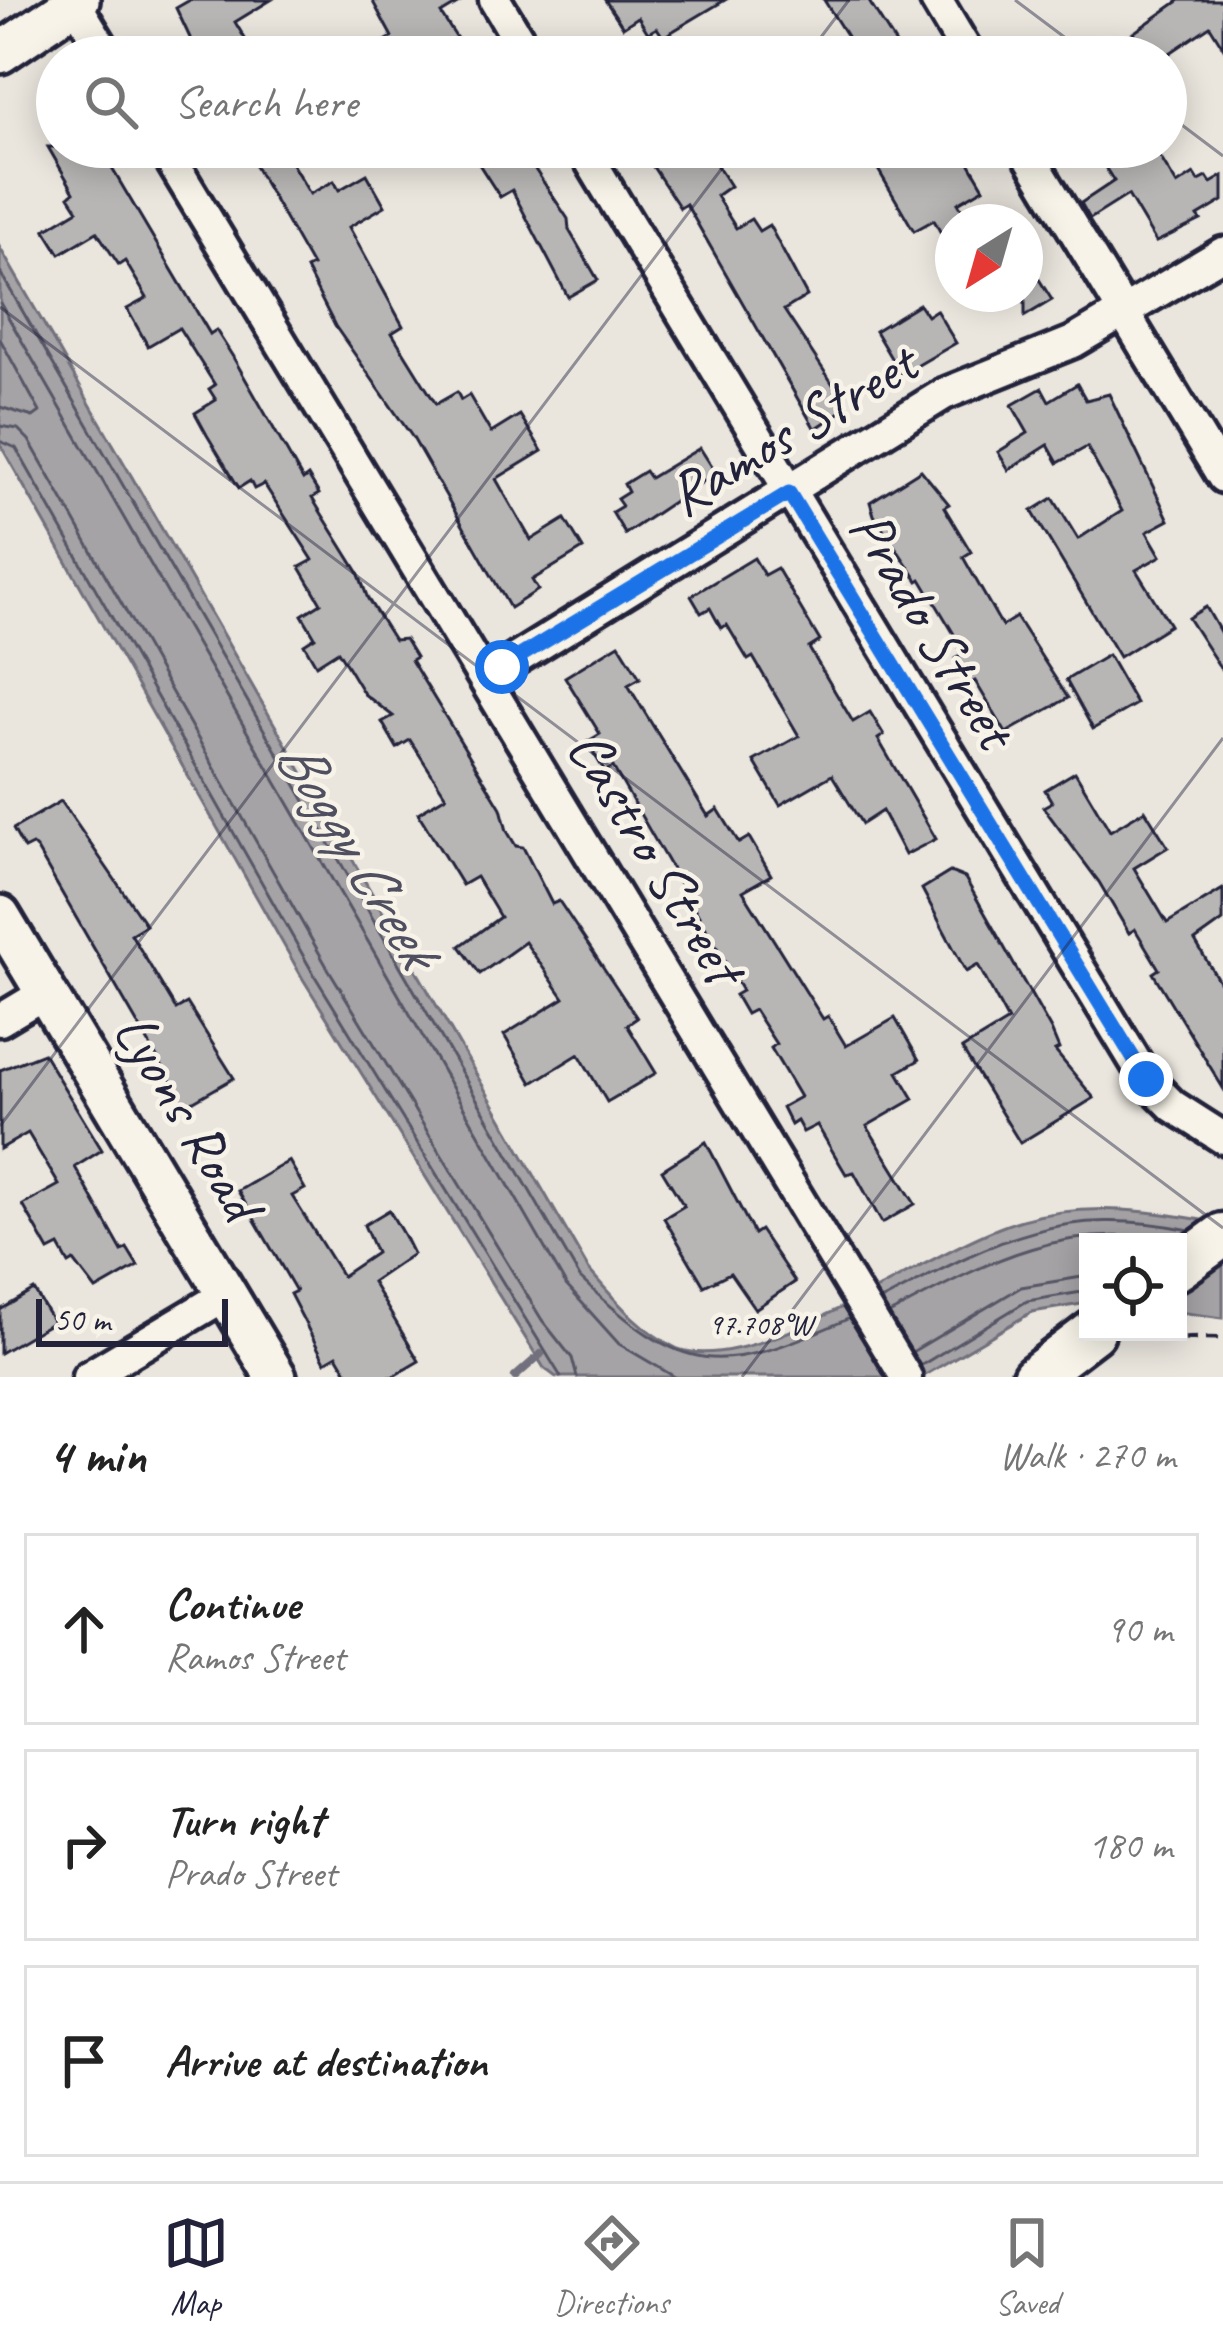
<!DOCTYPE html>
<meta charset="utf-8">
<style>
body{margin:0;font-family:Caveat,sans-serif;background:#f2f2f2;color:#222}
.controls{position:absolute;right:36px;bottom:36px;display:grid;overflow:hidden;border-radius:0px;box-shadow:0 6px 30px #0003}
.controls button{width:108px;height:108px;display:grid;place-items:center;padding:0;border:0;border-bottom:3px solid #e0e0e0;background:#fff;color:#222;font:60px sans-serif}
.compass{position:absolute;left:935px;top:204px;width:108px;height:108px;border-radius:50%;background:#fff;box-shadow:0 6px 30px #0003;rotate:217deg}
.scale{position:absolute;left:36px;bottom:30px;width:192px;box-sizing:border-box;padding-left:12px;border:6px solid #22223b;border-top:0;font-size:33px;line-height:42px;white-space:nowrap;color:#22223b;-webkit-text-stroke:9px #f7f3e8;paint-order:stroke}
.stop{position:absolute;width:36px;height:36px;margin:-27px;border:9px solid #1a73e8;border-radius:50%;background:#fff}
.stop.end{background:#1a73e8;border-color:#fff;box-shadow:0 3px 12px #0008}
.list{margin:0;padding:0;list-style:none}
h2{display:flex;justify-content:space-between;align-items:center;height:156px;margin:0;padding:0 48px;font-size:51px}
h2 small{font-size:39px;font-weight:400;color:#767676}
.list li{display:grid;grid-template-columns:78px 1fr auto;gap:36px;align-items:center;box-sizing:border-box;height:192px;margin:0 24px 24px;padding:0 24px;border:3px solid #e0e0e0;border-radius:0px}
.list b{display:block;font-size:45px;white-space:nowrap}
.list p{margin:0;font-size:39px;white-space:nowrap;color:#767676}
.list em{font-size:39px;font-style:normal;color:#767676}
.icon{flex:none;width:66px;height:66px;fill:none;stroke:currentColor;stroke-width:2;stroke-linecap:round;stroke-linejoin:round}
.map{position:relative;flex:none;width:1223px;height:1377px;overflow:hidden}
.search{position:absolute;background:#fff;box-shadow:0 6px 30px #0003;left:36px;right:36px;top:36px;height:132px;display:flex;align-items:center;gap:30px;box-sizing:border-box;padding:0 42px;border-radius:66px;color:#767676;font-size:45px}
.sheet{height:804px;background:#fff}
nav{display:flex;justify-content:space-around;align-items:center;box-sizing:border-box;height:168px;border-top:3px solid #e0e0e0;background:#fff;font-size:33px;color:#767676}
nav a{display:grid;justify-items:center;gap:6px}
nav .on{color:#22223b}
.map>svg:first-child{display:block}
</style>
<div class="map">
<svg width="1223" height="1377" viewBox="0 0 1223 1377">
<rect width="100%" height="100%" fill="#eae6de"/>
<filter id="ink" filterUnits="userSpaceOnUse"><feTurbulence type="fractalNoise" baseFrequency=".00833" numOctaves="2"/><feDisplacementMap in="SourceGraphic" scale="24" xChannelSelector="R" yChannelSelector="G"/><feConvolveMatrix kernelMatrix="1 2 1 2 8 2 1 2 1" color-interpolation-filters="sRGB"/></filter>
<g filter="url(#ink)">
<path fill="#a6a3a6" stroke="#716f7b" stroke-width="3" d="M0,248L589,1270C616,1301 640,1331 678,1349C761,1377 933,1245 1022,1220C1088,1201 1157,1211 1223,1224V1318L1178,1312V1242H1088V1303L1032,1312L922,1377H556L544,1368L303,979L0,444Z"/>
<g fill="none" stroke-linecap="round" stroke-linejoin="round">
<g stroke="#575666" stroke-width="3">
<path d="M0,272L580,1278C684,1377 717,1377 850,1318"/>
<polyline points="0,303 566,1285 619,1344 675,1377"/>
<polyline points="0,339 40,412 33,417 0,407"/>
<polyline points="0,426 18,429 29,440 326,965 542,1320 572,1358 577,1377"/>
<polyline points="0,441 16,448 313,973 561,1377"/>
<path d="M881,1301C995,1241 1057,1204 1190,1230"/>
<path d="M889,1314C986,1263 1059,1220 1173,1242"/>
<polyline points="912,1352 1021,1287 1088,1276"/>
<polyline points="920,1366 1027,1301 1088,1291"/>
</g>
<polyline stroke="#716f7b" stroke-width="8" points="515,1377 541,1354"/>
</g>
<g fill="#b8b6b5" stroke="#22223b" stroke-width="3">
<polygon points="190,0 271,0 235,22 256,57 199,57 176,8"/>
<polygon points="372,0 464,0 441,14 469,57 427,57 420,45 401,57 358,57 392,37"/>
<polygon points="605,0 725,0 663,37 657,28 648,33 638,17 623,27"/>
<polygon points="824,0 868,0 904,57 860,57"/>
<polygon points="1180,0 1223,0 1223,47 1210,26 1164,57 1099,57"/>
<polygon points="48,147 129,147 107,160 210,334 216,330 233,357 303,480 308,476 319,494 312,498 358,572 368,599 394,640 405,639 416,657 411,660 501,808 507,831 516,846 523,847 552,904 559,901 637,1018 627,1025 656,1073 607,1102 579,1054 532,1083 504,1035 564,998 525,942 480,974 460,946 500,917 476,877 462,885 418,813 446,796 410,740 397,748 382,722 393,716 364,694 338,651 316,665 304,644 315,637 302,615 321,603 300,567 313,560 264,484 254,489 250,481 239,488 207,435 195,413 216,400 209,389 215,385 179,328 148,346 127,309 147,298 125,261 119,265 97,232 60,254 45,230 78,210 69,196 74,192"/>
<polygon points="244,147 282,147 310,194 334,181 339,190 367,174 385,206 349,227 403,326 392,333 436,404 457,392 461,400 469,395 491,433 520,415 542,451 496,479 531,540 565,519 583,549 532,580 538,590 510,608 413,438 335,326 306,269 312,266"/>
<polygon points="493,147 516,147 524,153 568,219 569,230 598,280 568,297 512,190 500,197 475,158"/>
<polygon points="640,147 705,147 730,186 716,196 736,228 751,219 759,231 769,225 807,296 784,310 848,407 815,429 686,204 680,208"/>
<polygon points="865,147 960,147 984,188 958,203 970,222 953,222 953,256 934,220 914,231"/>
<polygon points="1092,147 1154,147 1177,185 1194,174 1199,181 1207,177 1211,183 1223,176 1223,201 1198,216 1201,220 1156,242 1128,195 1090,219 1081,203 1114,181"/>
<polygon points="1025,257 1052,300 1025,316"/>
<polygon points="919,304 927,316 936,310 956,343 901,375 875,331"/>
<polygon points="1077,384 1086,400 1109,394 1169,520 1147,532 1161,556 1136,570 1170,625 1119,657 1032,511 1053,498 1078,539 1122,511 1087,447 1058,463 1048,445 1009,470 998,452 1028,433 1012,405 1042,388 1049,401"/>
<polygon points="700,448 716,473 625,534 612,512 622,506 617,499 628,492 624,484 645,471 650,478"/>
<polygon points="921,470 949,504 944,507 971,552 963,557 1002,626 1016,617 1068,698 1006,733 975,681 970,684 955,659 961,655 957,639 921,579 918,581 874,515 870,502"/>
<polygon points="754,558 764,575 777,568 820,641 809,648 853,722 870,712 884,735 878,739 936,839 905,855 882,811 862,824 832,775 780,805 754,761 799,736 753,657 748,660 727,625 721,628 710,608 701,613 691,596"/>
<polygon points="1206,607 1223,637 1223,672 1188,618"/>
<polygon points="619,644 640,678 628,685 708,816 718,809 739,843 749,837 771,875 743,891 823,1019 828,1016 846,1046 895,1018 919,1060 898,1072 914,1099 867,1126 915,1204 882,1223 854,1172 846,1174 817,1125 803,1132 797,1121 791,1125 782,1107 800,1097 771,1048 776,1044 754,1010 746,1014 735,995 742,991 613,767 605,772 587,742 600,734 565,677"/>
<polygon points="1108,655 1136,704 1093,729 1066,680"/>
<polygon points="1075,772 1110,831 1145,810 1168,847 1134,868 1167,923 1223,889 1223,921 1195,941 1223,988 1223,1088 1153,973 1159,969 1135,929 1129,933 1099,882 1043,807 1052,802 1045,790"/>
<polygon points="61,801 146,925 131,934 176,1009 187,1003 234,1078 185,1106 37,850 32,845 24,849 13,829"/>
<polygon points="950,872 965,878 1051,1030 1059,1049 1055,1051 1094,1098 1020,1143 962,1049 1008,1021 978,965 966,972 922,889"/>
<polygon points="43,1053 102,1150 75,1167 122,1251 127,1248 138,1266 96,1290 74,1261 69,1264 59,1246 49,1251 23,1205 59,1185 28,1133 0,1149 0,1070"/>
<polygon points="706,1142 754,1234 760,1230 795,1282 755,1309 730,1273 704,1286 664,1218 684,1206 662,1170"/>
<polygon points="289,1161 305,1189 292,1196 342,1276 376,1253 364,1225 389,1210 404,1236 413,1254 372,1282 419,1361 392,1377 350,1377 337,1355 325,1362 290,1294 296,1291 238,1191"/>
<polygon points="34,1290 53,1322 0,1353 0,1310"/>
</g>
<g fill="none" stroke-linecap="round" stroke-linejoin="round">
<defs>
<g id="minor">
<polyline points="495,0 529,57"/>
<polyline points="936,0 970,57"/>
<polyline points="75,3 108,57"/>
<polyline points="163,147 906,1377"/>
<polyline points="582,147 1146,1079 1173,1106 1223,1138"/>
<polyline points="1024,147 1223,477"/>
<polyline points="487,677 944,394 1073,342 1223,253"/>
<polyline points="0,1020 45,993"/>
<polyline points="88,1377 227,1294"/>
</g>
<g id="tertiary">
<polyline points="0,53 79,0"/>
<polyline points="0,916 276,1377"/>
</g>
<g id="secondary">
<polyline points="1178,1268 1223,1235"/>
<polyline points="1034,1377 1093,1332"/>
</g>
</defs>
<use href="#minor" stroke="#22223b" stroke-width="39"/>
<use href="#tertiary" stroke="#22223b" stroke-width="48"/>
<use href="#secondary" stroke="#22223b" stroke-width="51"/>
<path stroke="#22223b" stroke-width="4.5" stroke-dasharray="12 9" stroke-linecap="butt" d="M1144,1332C1161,1344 1199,1335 1223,1339"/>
<use href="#minor" stroke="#f7f3e8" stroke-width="30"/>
<use href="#tertiary" stroke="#f7f3e8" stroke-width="39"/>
<use href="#secondary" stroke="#f7f3e8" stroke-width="42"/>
</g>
</g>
<g fill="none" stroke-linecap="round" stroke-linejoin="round" filter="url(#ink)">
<polyline stroke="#1a73e8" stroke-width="15" points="502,667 789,493 1146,1079"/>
</g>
<path fill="none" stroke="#22223b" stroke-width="3" stroke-opacity="0.45" d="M1015,0L1091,57M806,57L849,0M1166,113L1223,156M0,307L1223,1228M0,1126L738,147M742,1377L1223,738"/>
<g text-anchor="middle" stroke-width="9" stroke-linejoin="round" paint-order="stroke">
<g font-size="60" fill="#22223b" stroke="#f7f3e8">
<text transform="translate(791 428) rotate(-31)" y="21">Ramos Street</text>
<text transform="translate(934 628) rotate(59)" y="21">Prado Street</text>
<text transform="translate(657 856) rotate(59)" y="21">Castro Street</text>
<text transform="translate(189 1115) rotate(59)" y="21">Lyons Road</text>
</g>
<g font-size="63" font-style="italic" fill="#504f60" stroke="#f7f3e8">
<text transform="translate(359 851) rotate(59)" y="22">Boggy Creek</text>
</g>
</g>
<g font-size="30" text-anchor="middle" fill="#22223b" stroke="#f7f3e8" stroke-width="9" stroke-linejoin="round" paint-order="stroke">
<text x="760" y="1334">97.708°W</text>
</g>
</svg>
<div class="controls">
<button><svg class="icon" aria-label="locate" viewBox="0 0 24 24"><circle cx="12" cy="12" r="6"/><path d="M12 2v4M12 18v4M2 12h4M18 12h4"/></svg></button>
</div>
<svg class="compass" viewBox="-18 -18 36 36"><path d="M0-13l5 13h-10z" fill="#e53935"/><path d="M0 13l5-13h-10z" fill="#767676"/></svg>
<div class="scale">50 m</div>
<div class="stop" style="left:502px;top:667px"></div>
<div class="stop end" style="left:1146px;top:1079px"></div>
<div class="search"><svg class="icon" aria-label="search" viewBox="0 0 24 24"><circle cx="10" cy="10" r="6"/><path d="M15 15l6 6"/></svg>Search here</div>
</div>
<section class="sheet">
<h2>4 min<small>Walk · 270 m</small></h2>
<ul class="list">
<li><svg class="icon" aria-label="ahead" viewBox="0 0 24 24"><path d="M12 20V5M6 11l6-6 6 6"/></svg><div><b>Continue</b><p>Ramos Street</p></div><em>90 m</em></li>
<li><svg class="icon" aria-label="right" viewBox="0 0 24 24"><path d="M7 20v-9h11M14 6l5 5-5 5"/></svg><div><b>Turn right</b><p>Prado Street</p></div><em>180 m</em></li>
<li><svg class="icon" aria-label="arrive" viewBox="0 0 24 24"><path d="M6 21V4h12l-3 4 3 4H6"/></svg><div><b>Arrive at destination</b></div></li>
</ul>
</section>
<nav>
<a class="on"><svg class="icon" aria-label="map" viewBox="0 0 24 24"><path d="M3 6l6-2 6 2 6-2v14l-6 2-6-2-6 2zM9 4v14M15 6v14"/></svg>Map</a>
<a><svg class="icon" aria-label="directions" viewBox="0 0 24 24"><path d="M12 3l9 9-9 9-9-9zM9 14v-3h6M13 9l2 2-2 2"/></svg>Directions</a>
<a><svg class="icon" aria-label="saved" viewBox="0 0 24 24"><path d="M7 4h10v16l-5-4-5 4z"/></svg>Saved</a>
</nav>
